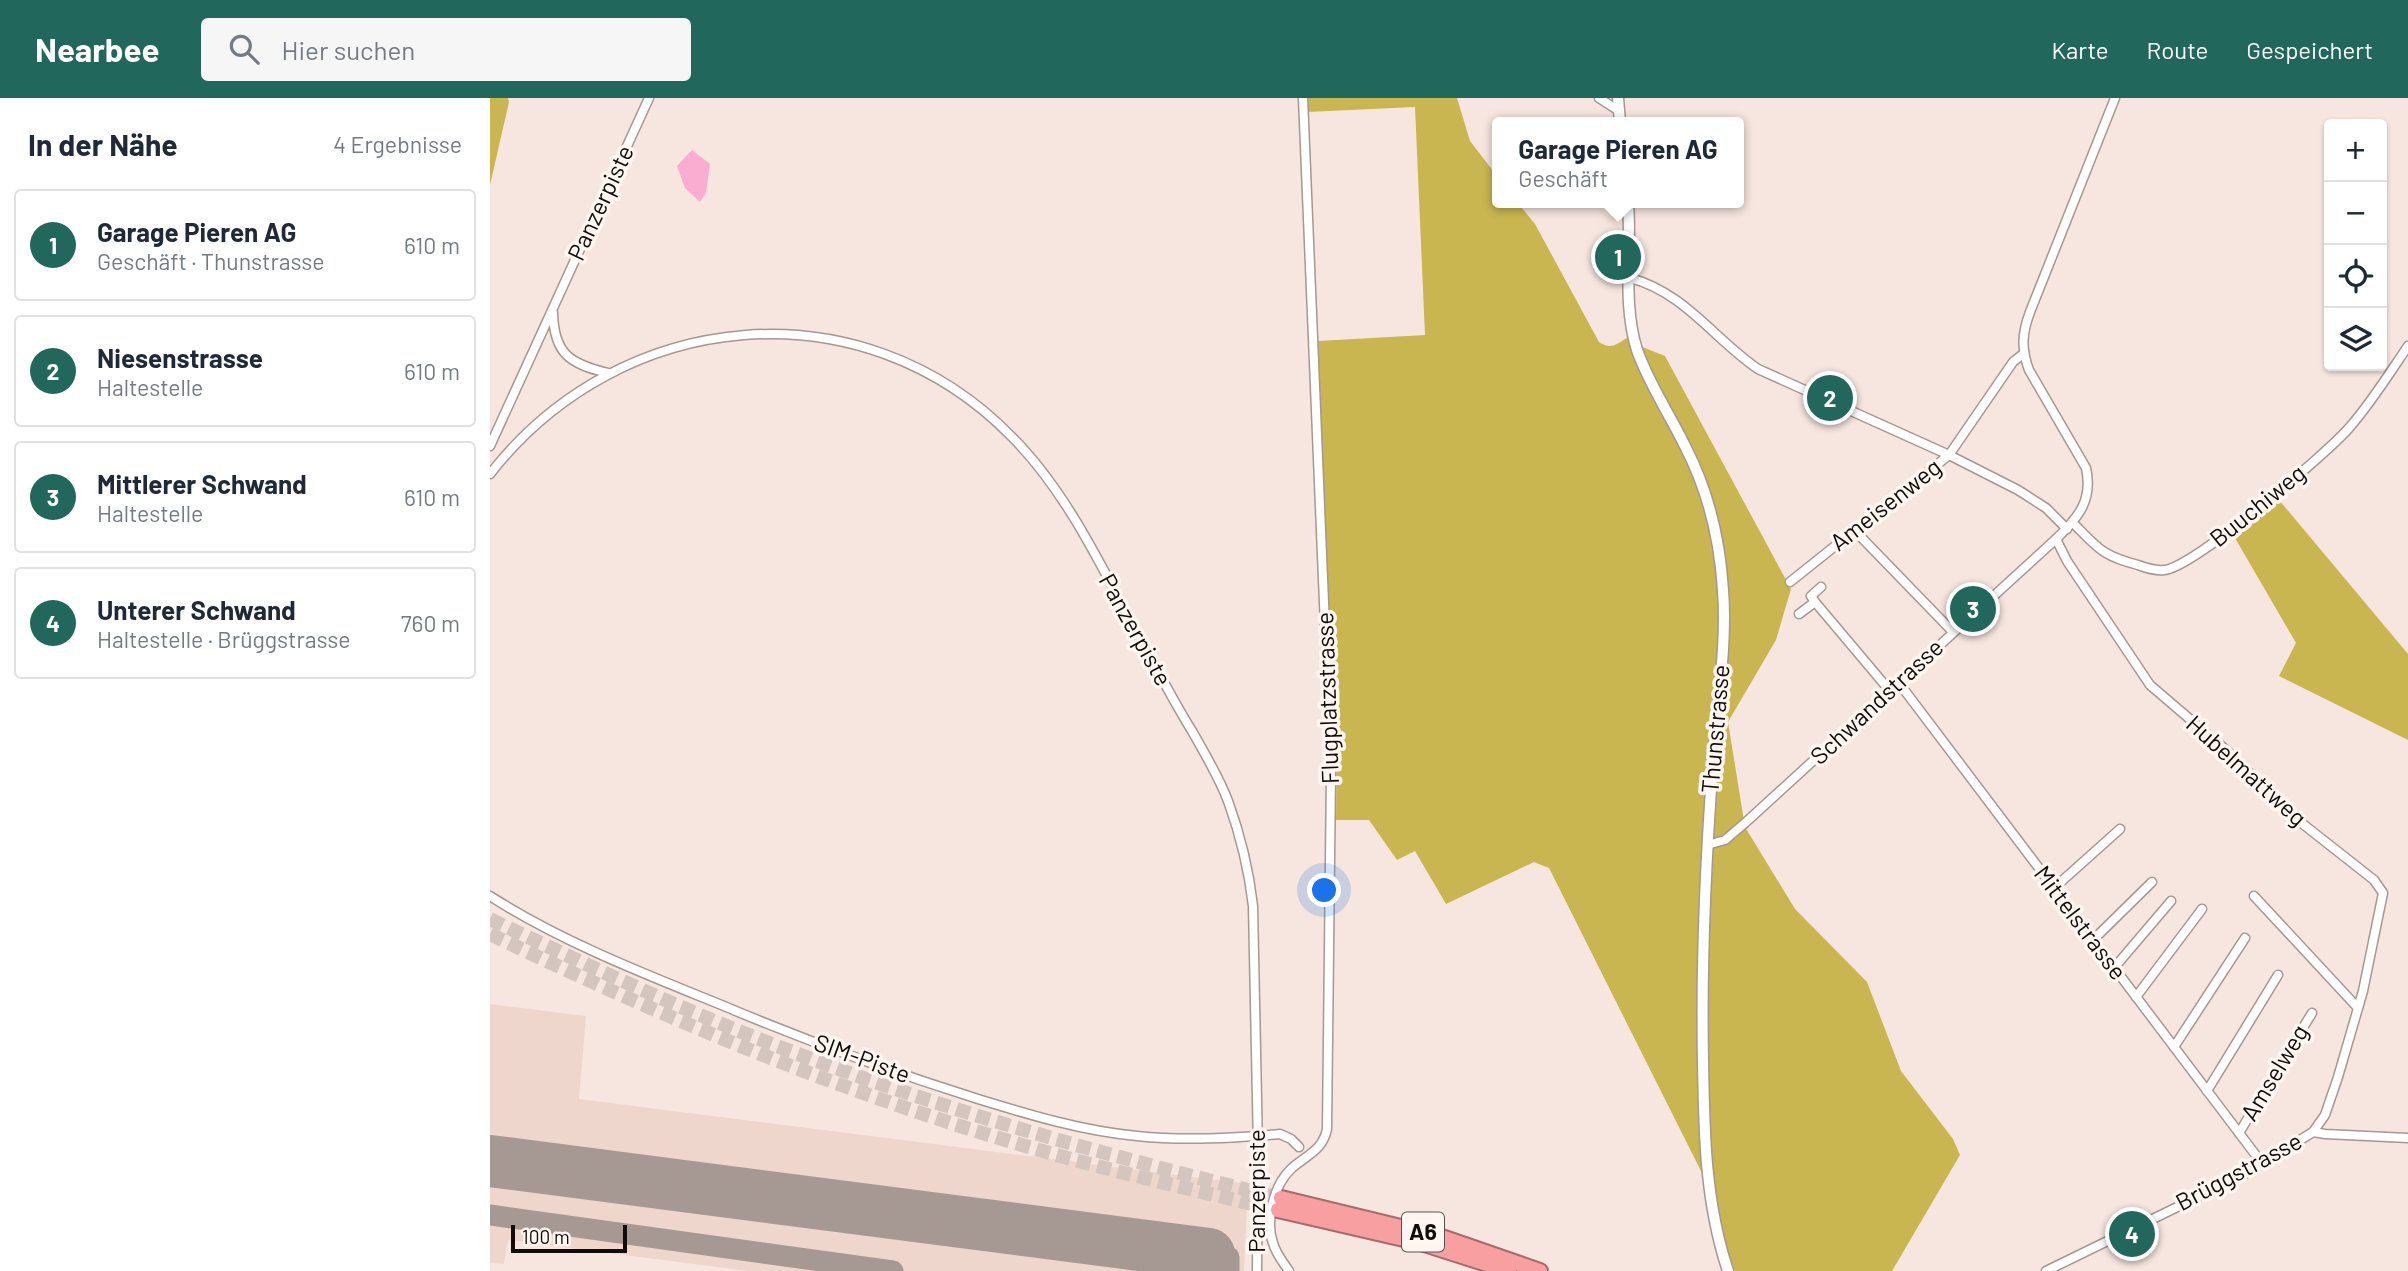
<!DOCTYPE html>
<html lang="de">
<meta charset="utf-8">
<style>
body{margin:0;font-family:Barlow,sans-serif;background:#f6f6f7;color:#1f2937}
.controls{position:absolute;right:21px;top:21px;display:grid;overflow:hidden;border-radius:7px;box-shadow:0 2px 5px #0004}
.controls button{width:63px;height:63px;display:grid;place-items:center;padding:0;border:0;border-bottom:2px solid #e0e1e3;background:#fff;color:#1f2937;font:35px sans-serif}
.scale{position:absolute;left:21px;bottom:18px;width:116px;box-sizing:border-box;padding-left:7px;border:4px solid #110c0a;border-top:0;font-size:19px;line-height:24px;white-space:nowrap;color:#110c0a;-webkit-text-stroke:5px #fff5f1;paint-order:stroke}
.you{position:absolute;left:835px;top:793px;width:24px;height:24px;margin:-18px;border:5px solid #fff;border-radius:50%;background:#1a73e8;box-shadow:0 0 0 10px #1a73e833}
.badge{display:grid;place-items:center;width:46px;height:46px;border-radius:50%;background:#22675b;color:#fff;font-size:23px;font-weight:700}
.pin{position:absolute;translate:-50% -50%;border:4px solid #fff;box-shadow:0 2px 7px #0006}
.popup{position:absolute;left:1002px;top:19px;width:252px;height:91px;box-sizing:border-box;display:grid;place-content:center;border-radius:7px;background:#fff;filter:drop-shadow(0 2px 5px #0005);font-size:23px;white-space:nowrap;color:#747a83}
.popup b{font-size:26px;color:#1f2937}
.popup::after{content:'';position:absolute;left:50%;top:100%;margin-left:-14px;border:14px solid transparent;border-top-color:#fff}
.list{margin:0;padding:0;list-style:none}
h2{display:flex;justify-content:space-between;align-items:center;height:91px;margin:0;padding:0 28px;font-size:30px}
h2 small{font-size:23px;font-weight:400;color:#747a83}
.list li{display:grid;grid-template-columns:46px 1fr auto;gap:21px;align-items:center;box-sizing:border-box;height:112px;margin:0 14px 14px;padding:0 14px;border:2px solid #e0e1e3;border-radius:7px}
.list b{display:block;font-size:26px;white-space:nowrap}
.list p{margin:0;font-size:23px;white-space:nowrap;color:#747a83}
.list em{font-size:23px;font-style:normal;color:#747a83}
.icon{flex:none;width:38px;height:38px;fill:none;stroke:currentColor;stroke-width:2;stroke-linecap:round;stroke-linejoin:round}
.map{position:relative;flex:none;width:1918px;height:1173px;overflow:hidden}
header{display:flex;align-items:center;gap:42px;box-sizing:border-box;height:98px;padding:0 35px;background:#22675b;color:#fff}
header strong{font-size:33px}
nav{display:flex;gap:38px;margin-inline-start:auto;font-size:24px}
.search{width:490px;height:63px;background:#f6f6f7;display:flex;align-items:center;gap:18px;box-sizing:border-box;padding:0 24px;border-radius:7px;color:#747a83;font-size:26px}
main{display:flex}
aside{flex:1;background:#fff}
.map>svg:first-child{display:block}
</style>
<header>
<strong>Nearbee</strong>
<div class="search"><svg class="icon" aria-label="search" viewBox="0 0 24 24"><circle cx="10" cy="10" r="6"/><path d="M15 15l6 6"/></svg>Hier suchen</div>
<nav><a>Karte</a><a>Route</a><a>Gespeichert</a></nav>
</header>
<main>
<aside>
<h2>In der Nähe<small>4 Ergebnisse</small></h2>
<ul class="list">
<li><span class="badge">1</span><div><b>Garage Pieren AG</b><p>Geschäft · Thunstrasse</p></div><em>610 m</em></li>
<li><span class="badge">2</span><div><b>Niesenstrasse</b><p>Haltestelle</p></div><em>610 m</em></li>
<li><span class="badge">3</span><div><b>Mittlerer Schwand</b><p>Haltestelle</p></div><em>610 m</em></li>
<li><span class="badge">4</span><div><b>Unterer Schwand</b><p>Haltestelle · Brüggstrasse</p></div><em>760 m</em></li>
</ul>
</aside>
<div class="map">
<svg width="1918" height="1173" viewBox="0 0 1918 1173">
<rect width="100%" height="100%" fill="#f7e6df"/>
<polygon fill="#eed6cc" points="0,906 96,918 89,1001 758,1086 754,1173 258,1173 18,1142 14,1166 0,1165"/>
<g fill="#cab650">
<polygon points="0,0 18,0 19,4 0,87"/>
<path d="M816,0H967L980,43L1007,78V105H1028L1045,126L1109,244C1122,253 1127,245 1139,239L1145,246L1175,258L1301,491L1286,542L1238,624L1255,729L1305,811L1377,884L1411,973L1463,1041L1470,1057L1402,1173H1245C1234,1143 1223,1112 1224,1079L1213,1077L1059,770L1044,764L956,806L925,753L907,762L879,722H846L847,611L834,584L828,243L935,237L925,9L817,14Z"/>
<polygon points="1789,402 1918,556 1918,642 1789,578 1806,545 1745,440"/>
</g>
<polygon fill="#faadd0" points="202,52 220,66 216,95 210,104 195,90 187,68"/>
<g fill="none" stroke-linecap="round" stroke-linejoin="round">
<g stroke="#a69994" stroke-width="21">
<polyline points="0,1117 403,1173"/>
<polyline points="719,1156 739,1159 739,1173"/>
</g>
<polyline stroke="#a69994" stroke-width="52" points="0,1063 719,1156"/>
<g stroke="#d4c5bf" stroke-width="14" stroke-dasharray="14 7" stroke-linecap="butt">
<path d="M0,821C97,867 194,913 295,951C458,1014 621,1059 791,1100"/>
<path d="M0,836C172,919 348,993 532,1047C617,1072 702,1092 788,1112"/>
</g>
<defs>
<g id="minor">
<polyline points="1109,0 1129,13"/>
<path d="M1140,180C1194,194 1224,241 1268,271L1459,357L1528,392L1556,410L1577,431"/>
<path d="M63,215C64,256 80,266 118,275"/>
<polyline points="0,348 159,0"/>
<path d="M0,376C130,209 372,185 522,339C582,399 619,485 660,559C674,584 687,609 702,633C715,656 729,679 738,703C750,736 759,773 763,808L768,1050L767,1173"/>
<path d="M1583,425C1608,450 1612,458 1648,467C1656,470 1665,473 1674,472C1703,470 1835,357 1859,330C1881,305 1899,276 1918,248"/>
<polyline points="1368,436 1463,534"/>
<polyline points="1300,484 1459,357 1523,264 1533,256"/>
<polyline points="1331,489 1321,498 1325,504 1400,593"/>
<polyline points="1309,516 1325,504"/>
<polyline points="1409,585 1771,1064"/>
<path d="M1217,747L1235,742L1255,725L1566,441C1589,419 1603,402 1596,370L1539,272C1531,251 1532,235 1540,214L1625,0"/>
<polyline points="1564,790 1630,731"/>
<path d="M0,798C72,844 155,876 234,908C317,943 402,974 488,1001C540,1017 593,1033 647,1038C695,1043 742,1040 790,1036L801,1041L809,1049"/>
<polyline points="1764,798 1868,910"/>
<polyline points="1603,842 1662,784"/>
<polyline points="1624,870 1681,803"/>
<polyline points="1646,899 1712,811"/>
<polyline points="1684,949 1755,840"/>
<polyline points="1717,993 1788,877"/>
<polyline points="1823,1034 1835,1036 1918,1040"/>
<polyline points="1749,1035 1822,915"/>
<path d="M799,1173C793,1164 786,1156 783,1145C775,1122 784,1086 802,1070C817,1057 833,1052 837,1031L841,673L813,0"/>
<polyline points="1556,1173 1755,1076 1823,1034 1835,1017 1848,979 1873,893 1893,795 1884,782 1809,723 1736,652 1660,587 1577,463 1566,441"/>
</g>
<g id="tertiary">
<polyline points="1128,0 1130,24"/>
<path d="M1138,105C1142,153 1132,205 1147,252C1159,286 1180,317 1196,350C1218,393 1230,444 1233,492C1237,545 1228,598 1224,650C1216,754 1211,858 1213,962C1214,1034 1215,1104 1238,1173"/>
</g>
<g id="motorway">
<polyline points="791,1100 952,1139 1050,1173"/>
<polyline points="788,1112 931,1145 1019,1173"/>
</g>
</defs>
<use href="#minor" stroke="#a69791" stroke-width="11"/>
<use href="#tertiary" stroke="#a69791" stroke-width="13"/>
<use href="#motorway" stroke="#a66c6c" stroke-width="18"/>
<use href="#minor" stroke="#fff" stroke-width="8"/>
<use href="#tertiary" stroke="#fff" stroke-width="10"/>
<use href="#motorway" stroke="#f79fa1" stroke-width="14"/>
</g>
<g text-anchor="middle" stroke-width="7" stroke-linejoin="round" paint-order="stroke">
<rect fill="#fff5f1" stroke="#58524f" stroke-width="2" x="912" y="1114.5" width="42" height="39" rx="5"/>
<g font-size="23" font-weight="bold" fill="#110c0a">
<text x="933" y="1142">A6</text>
</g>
<g font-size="24" fill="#110c0a" stroke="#fff5f1">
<text transform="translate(111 105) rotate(-65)" y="8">Panzerpiste</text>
<text transform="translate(1396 407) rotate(-38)" y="8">Ameisenweg</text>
<text transform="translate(1768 408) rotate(-39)" y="8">Buuchiweg</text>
<text transform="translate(645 532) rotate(61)" y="8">Panzerpiste</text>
<text transform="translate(838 600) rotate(-92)" y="8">Flugplatzstrasse</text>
<text transform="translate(1387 604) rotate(-43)" y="8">Schwandstrasse</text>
<text transform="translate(1226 631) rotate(-85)" y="8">Thunstrasse</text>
<text transform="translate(1756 673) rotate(42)" y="8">Hubelmattweg</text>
<text transform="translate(1590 825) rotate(53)" y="8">Mittelstrasse</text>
<text transform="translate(372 961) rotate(20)" y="8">SIM-Piste</text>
<text transform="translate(1785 975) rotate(-59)" y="8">Amselweg</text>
<text transform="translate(1749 1074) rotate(-28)" y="8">Brüggstrasse</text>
<text transform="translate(767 1093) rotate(-90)" y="8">Panzerpiste</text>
</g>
</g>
</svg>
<div class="controls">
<button>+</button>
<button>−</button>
<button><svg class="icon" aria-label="locate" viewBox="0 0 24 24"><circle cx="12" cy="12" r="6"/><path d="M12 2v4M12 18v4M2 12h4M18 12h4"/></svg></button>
<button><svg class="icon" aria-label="layers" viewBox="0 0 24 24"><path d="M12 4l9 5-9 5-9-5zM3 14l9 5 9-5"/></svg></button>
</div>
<div class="scale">100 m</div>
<div class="you"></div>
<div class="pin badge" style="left:1128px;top:159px">1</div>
<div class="popup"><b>Garage Pieren AG</b>Geschäft</div>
<div class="pin badge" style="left:1340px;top:300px">2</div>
<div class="pin badge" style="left:1483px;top:511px">3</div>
<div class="pin badge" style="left:1642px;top:1136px">4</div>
</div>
</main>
